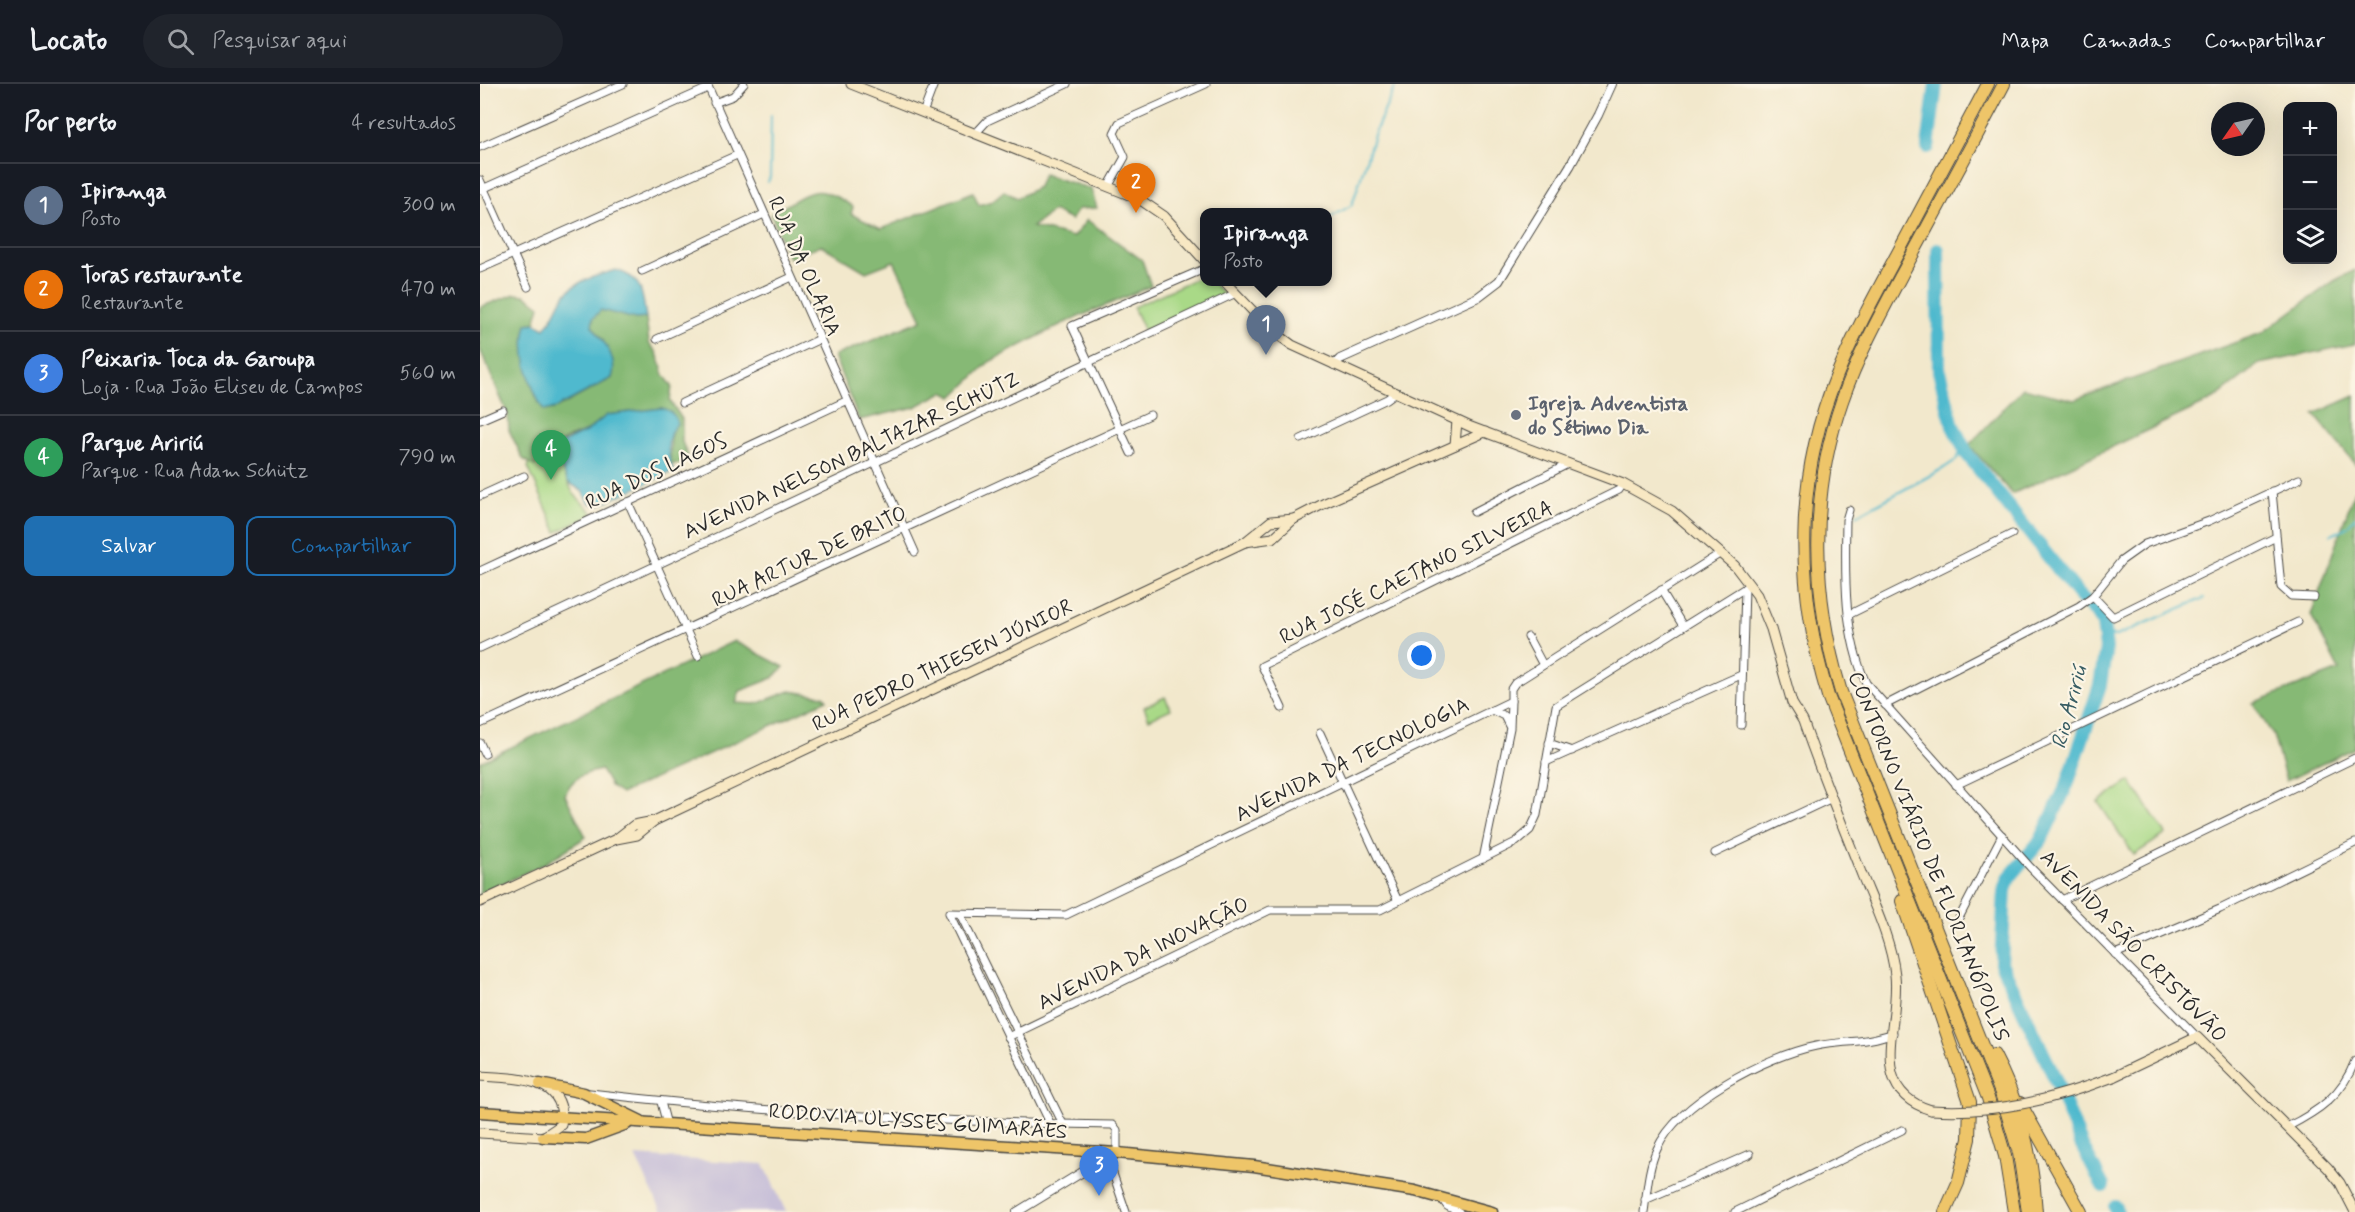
<!DOCTYPE html>
<html lang="pt">
<meta charset="utf-8">
<style>
body{margin:0;font-family:Mynerve,sans-serif;background:#20242c;color:#f1f3f6}
.controls{position:absolute;right:18px;top:18px;display:grid;overflow:hidden;border-radius:12px;box-shadow:0 6px 24px #0002}
.controls button{width:54px;height:54px;display:grid;place-items:center;padding:0;border:0;border-bottom:2px solid #363941;background:#171b24;color:#f1f3f6;font:30px sans-serif}
.compass{position:absolute;left:1731px;top:18px;width:54px;height:54px;border-radius:50%;background:#171b24;box-shadow:0 6px 24px #0002;rotate:236deg}
.you{position:absolute;left:942px;top:572px;width:21px;height:21px;margin:-15px;border:4px solid #fff;border-radius:50%;background:#1a73e8;box-shadow:0 0 0 9px #1a73e833}
.badge{display:grid;place-items:center;width:39px;height:39px;border-radius:50%;background:#1f6fb2;color:#fff;font-size:20px;font-weight:700}
.pin{position:absolute;translate:-50% -50px;filter:drop-shadow(0 2px 3px #0008)}
.pin::after{content:'';position:absolute;top:32px;width:21px;height:18px;background:inherit;clip-path:polygon(0 0,100% 0,50% 100%)}
.popup{position:absolute;left:720px;top:124px;width:132px;height:78px;box-sizing:border-box;display:grid;place-content:center;border-radius:12px;background:#171b24;filter:drop-shadow(0 2px 4px #0005);font-size:20px;white-space:nowrap;color:#9ea1a6}
.popup b{font-size:22px;color:#f1f3f6}
.popup::after{content:'';position:absolute;left:50%;top:100%;margin-left:-12px;border:12px solid transparent;border-top-color:#171b24}
.list{margin:0;padding:0;list-style:none}
h2{display:flex;justify-content:space-between;align-items:center;height:78px;margin:0;padding:0 24px;font-size:26px}
h2 small{font-size:20px;font-weight:400;color:#9ea1a6}
.list li{display:grid;grid-template-columns:39px 1fr auto;gap:18px;align-items:center;box-sizing:border-box;height:84px;padding:0 24px;border-top:2px solid #363941}
.list b{display:block;font-size:22px;white-space:nowrap}
.list p{margin:0;font-size:20px;white-space:nowrap;color:#9ea1a6}
.list em{font-size:20px;font-style:normal;color:#9ea1a6}
.actions{display:flex;gap:12px;padding:18px 24px}
.actions a{flex:1;padding:14px 0;border:2px solid #1f6fb2;border-radius:12px;text-align:center;font-size:21px;color:#1f6fb2}
.actions .main{background:#1f6fb2;color:#fff}
.icon{flex:none;width:33px;height:33px;fill:none;stroke:currentColor;stroke-width:2;stroke-linecap:round;stroke-linejoin:round}
.map{position:relative;flex:none;width:1875px;height:1128px;overflow:hidden}
header{display:flex;align-items:center;gap:36px;box-sizing:border-box;height:84px;padding:0 30px;background:#171b24;border-bottom:2px solid #363941}
header strong{font-size:28px}
nav{display:flex;gap:33px;margin-inline-start:auto;font-size:21px}
.search{width:420px;height:54px;background:#20242c;display:flex;align-items:center;gap:15px;box-sizing:border-box;padding:0 21px;border-radius:33px;color:#9ea1a6;font-size:22px}
main{display:flex}
aside{flex:1;background:#171b24}
.map>svg:first-child{display:block}
</style>
<header>
<strong>Locato</strong>
<div class="search"><svg class="icon" aria-label="search" viewBox="0 0 24 24"><circle cx="10" cy="10" r="6"/><path d="M15 15l6 6"/></svg>Pesquisar aqui</div>
<nav><a>Mapa</a><a>Camadas</a><a>Compartilhar</a></nav>
</header>
<main>
<aside>
<h2>Por perto<small>4 resultados</small></h2>
<ul class="list">
<li><span class="badge" style="background:#5c6f8a">1</span><div><b>Ipiranga</b><p>Posto</p></div><em>300 m</em></li>
<li><span class="badge" style="background:#e8710a">2</span><div><b>Toras restaurante</b><p>Restaurante</p></div><em>470 m</em></li>
<li><span class="badge" style="background:#3f7fe0">3</span><div><b>Peixaria Toca da Garoupa</b><p>Loja · Rua João Eliseu de Campos</p></div><em>560 m</em></li>
<li><span class="badge" style="background:#2e9e5b">4</span><div><b>Parque Aririú</b><p>Parque · Rua Adam Schütz</p></div><em>790 m</em></li>
</ul>
<div class="actions"><a class="main">Salvar</a><a>Compartilhar</a></div>
</aside>
<div class="map">
<svg width="1875" height="1128" viewBox="0 0 1875 1128">
<rect width="100%" height="100%" fill="#fcf5e5"/>
<filter id="ink" filterUnits="userSpaceOnUse"><feTurbulence type="fractalNoise" baseFrequency=".0167" numOctaves="2"/><feDisplacementMap in="SourceGraphic" scale="12" xChannelSelector="R" yChannelSelector="G"/><feConvolveMatrix kernelMatrix="1 2 1 2 8 2 1 2 1" color-interpolation-filters="sRGB"/></filter>
<filter id="wash" filterUnits="userSpaceOnUse"><feTurbulence type="fractalNoise" baseFrequency=".008" numOctaves="4" result="noise"/><feDisplacementMap in="SourceGraphic" scale="24" xChannelSelector="R" yChannelSelector="G"/><feGaussianBlur stdDeviation="1.35" result="paint"/><feColorMatrix in="noise" values="0 0 0 0 0 0 0 0 0 0 0 0 0 0 0 0 0 1.4 0 .05"/><feComposite in="paint" operator="in"/></filter>
<g filter="url(#wash)">
<rect width="100%" height="100%" fill="#f2e8cc"/>
<polygon fill="#c8c0d8" points="155,1072 284,1080 306,1128 182,1128"/>
<g fill="#a9d987" stroke="#6a8259" stroke-width="1.5">
<polygon points="724,191 724,198 732,198 744,211 664,247 653,223"/>
<polygon points="58,358 70,358 93,409 114,430 77,448 48,383"/>
<polygon points="685,613 691,625 669,635 664,623"/>
<polygon points="1650,697 1686,750 1654,771 1618,718"/>
</g>
<g fill="#86b974" stroke="#587250" stroke-width="1.5">
<path d="M563,90L611,105L617,124L598,125L591,136L573,127L552,143L593,153L607,136L662,176L671,202L582,240L509,278L473,313L463,308L435,323L379,336L354,272L442,236L414,177L386,188L341,161L309,174L291,130C329,110 333,95 373,123L371,130L401,145L493,108L499,121L512,117L524,107L537,114L558,103Z"/>
<polygon points="1875,186 1875,260 1779,280 1734,315 1532,410 1489,361 1543,304 1594,316 1782,249 1854,197"/>
<path d="M35,210L45,211L60,222L55,239L47,240C40,265 50,306 64,327L77,324L132,294L123,256L112,242L113,234L121,226L156,235L166,234L169,259L177,269L184,291L192,302L190,317L202,335V358L208,372L201,380H190L191,345L182,324L127,331L107,347L86,355L78,361L75,371L54,382L43,375L29,346L28,331L0,265V223Z"/>
<polygon points="1875,312 1875,380 1834,330"/>
<polygon points="1875,406 1875,664 1806,697 1793,651 1773,619 1859,586 1831,531"/>
<path d="M254,557L304,583L293,594L260,607L256,619L276,620L310,607L344,612L347,616L141,710L131,703L121,686C104,689 92,693 85,711L106,753L64,780L0,810V678Z"/>
</g>
<g fill="#50b9ce" stroke="#3e727c" stroke-width="1.5">
<path d="M136,186C163,194 162,208 166,234L156,235L121,226L113,234L112,242C123,257 139,274 132,294L76,324L64,327C50,304 39,266 47,240L55,239L65,244C73,235 76,226 82,215C94,196 116,192 136,186Z"/>
<path d="M182,324C190,327 196,330 197,340C185,350 187,373 194,387L117,422L108,418L102,407L88,398L75,371L78,361L107,347L127,331Z"/>
</g>
<g fill="none" stroke-linecap="round" stroke-linejoin="round">
<g stroke="#50b9ce" stroke-width="2">
<polyline points="288,98 290,93 291,31"/>
<polyline points="848,135 872,121 895,48 916,0"/>
<polyline points="1377,431 1464,384 1476,376 1484,363"/>
<polyline points="1851,451 1867,443 1875,433"/>
<polyline points="1626,551 1636,552 1724,514"/>
</g>
<g stroke="#50b9ce" stroke-width="14">
<polyline points="1448,63 1456,0"/>
<polyline points="1458,166 1459,287 1473,342 1487,370 1598,510 1618,530 1623,540 1626,564 1620,601 1587,701 1561,756 1529,794 1525,806 1521,879 1577,999 1601,1060 1623,1102"/>
<polyline points="1635,1123 1637,1128"/>
</g>
</g>
</g>
<g filter="url(#ink)">
<g fill="none" stroke-linecap="round" stroke-linejoin="round">
<defs>
<g id="minor">
<polyline points="227,0 435,468"/>
<polyline points="234,19 253,12 264,0"/>
<polyline points="443,29 454,0"/>
<polyline points="495,50 507,37 587,0"/>
<polyline points="0,63 143,0"/>
<polyline points="0,96 48,203"/>
<polyline points="628,103 645,73 634,49 639,39 726,0"/>
<polyline points="0,106 228,4"/>
<polyline points="0,185 257,71"/>
<polyline points="162,187 284,130"/>
<polyline points="177,255 312,193"/>
<polyline points="202,319 340,255"/>
<polyline points="0,336 23,326"/>
<polyline points="821,355 907,315 915,309"/>
<polyline points="651,369 592,242 724,185"/>
<polyline points="1792,407 1801,503 1811,512 1834,513"/>
<polyline points="0,412 44,392"/>
<polyline points="148,418 218,572"/>
<path d="M1369,426L1366,436C1365,491 1363,548 1386,599L1550,783L1717,953"/>
<polyline points="994,428 1088,380"/>
<polyline points="0,487 366,317"/>
<polyline points="1181,506 1203,542"/>
<polyline points="1613,512 1633,533 1796,453"/>
<polyline points="1368,531 1532,450"/>
<polyline points="1048,553 1063,581"/>
<polyline points="0,564 756,209"/>
<polyline points="1405,621 1599,522 1613,512 1641,477 1665,460 1729,437 1819,395"/>
<polyline points="802,624 782,582 1139,406 1143,400"/>
<polyline points="1012,626 1024,632 1029,642"/>
<polyline points="0,640 670,331"/>
<polyline points="1261,641 1265,504"/>
<polyline points="840,649 918,817"/>
<polyline points="0,659 5,670"/>
<polyline points="1069,659 1092,667"/>
<polyline points="1066,678 1261,591"/>
<polyline points="1476,701 1818,538"/>
<polyline points="1235,769 1352,714"/>
<polyline points="1003,775 1030,644 1031,617"/>
<polyline points="1582,816 1875,674"/>
<polyline points="480,830 583,1040"/>
<polyline points="1479,834 1522,751"/>
<polyline points="1635,870 1740,825 1875,759"/>
<polyline points="528,953 790,826 900,826 1036,758 1050,746 1057,731 1076,622 1270,501"/>
<path d="M110,1009C283,1029 459,1038 633,1041L637,1046V1069"/>
<polyline points="181,1018 187,1041"/>
<polyline points="570,1039 469,829 586,831 1031,617 1031,605 1035,599 1241,469"/>
<path d="M1807,1043C1839,1027 1862,1011 1875,977"/>
<polyline points="626,1069 646,1128"/>
<polyline points="962,1115 967,1122 979,1128"/>
<polyline points="1165,1116 1270,1070"/>
<path d="M1164,1128C1167,1108 1168,1084 1177,1065C1199,1017 1286,972 1336,962C1361,957 1388,959 1413,949"/>
<polyline points="1255,1128 1422,1046"/>
</g>
<g id="tertiary">
<polyline points="854,281 860,275 998,213 1019,197 1090,82 1118,31 1132,0"/>
<polyline points="537,1128 614,1081 626,1069"/>
</g>
<g id="secondary">
<polyline points="371,0 659,115 684,132 724,176"/>
<path d="M745,198L789,244L812,261L991,343L1143,400L1192,427L1255,482L1277,511L1291,545L1312,619L1323,637C1341,689 1362,740 1382,791C1395,823 1411,856 1415,891C1421,939 1384,1006 1451,1026"/>
<polyline points="975,361 977,337"/>
<polyline points="765,458 793,454 814,435 845,419 1005,348"/>
<polyline points="136,755 154,741 174,737"/>
<polyline points="0,818 136,755 157,751 174,737 765,458 791,437 814,435"/>
<path d="M0,992C35,994 89,993 81,1041L63,1053L0,1049"/>
<polyline points="1633,993 1717,953 1848,1084 1860,1099 1875,1128"/>
</g>
<g id="trunk">
<polyline points="60,1000 104,1009 161,1037"/>
<polyline points="0,1028 637,1069 774,1082 935,1107 1012,1128"/>
<polyline points="63,1053 106,1055 147,1040"/>
</g>
<g id="motorway">
<path d="M1508,0C1479,55 1449,110 1420,165C1398,206 1375,247 1357,291C1314,395 1316,506 1348,612L1508,1014L1525,1072L1534,1128"/>
<path d="M1524,0C1493,59 1461,118 1429,177C1405,222 1379,268 1362,317C1329,412 1332,512 1361,608L1521,1009L1539,1069L1548,1128"/>
<polyline points="1422,817 1490,1018 1489,1055 1478,1099 1465,1128"/>
<path d="M1514,971C1540,1020 1553,1073 1556,1128"/>
<polyline points="1540,1019 1601,1128"/>
</g>
</defs>
<use href="#minor" stroke="#494743" stroke-width="9"/>
<use href="#tertiary" stroke="#494743" stroke-width="10"/>
<use href="#secondary" stroke="#494743" stroke-width="11"/>
<use href="#trunk" stroke="#494743" stroke-width="13"/>
<use href="#motorway" stroke="#494743" stroke-width="14"/>
<use href="#minor" stroke="#fff" stroke-width="7"/>
<use href="#tertiary" stroke="#fff" stroke-width="8"/>
<use href="#secondary" stroke="#f8e8c3" stroke-width="9"/>
<use href="#trunk" stroke="#eec569" stroke-width="10"/>
<use href="#motorway" stroke="#eec569" stroke-width="12"/>
<defs>
<path id="secondary-bridge" d="M1451,1026C1516,1030 1573,1016 1633,993"/>
</defs>
<use href="#secondary-bridge" stroke="#494743" stroke-width="11" stroke-linecap="butt"/>
<use href="#secondary-bridge" stroke="#f8e8c3" stroke-width="9"/>
</g>
</g>
<circle fill="#6b7280" stroke="#fcf5e5" stroke-width="2" cx="1036" cy="331" r="6"/>
<g text-anchor="middle" stroke-width="4.5" stroke-linejoin="round" paint-order="stroke">
<g font-size="21" fill="#2b2b2b" stroke="#fcf5e5">
<text transform="translate(325 182) rotate(66)" y="7">RUA DA OLARIA</text>
<text transform="translate(371 371) rotate(-25)" y="7">AVENIDA NELSON BALTAZAR SCHÜTZ</text>
<text transform="translate(176 387) rotate(-25)" y="7">RUA DOS LAGOS</text>
<text transform="translate(329 472) rotate(-25)" y="7">RUA ARTUR DE BRITO</text>
<text transform="translate(936 488) rotate(-26)" y="7">RUA JOSÉ CAETANO SILVEIRA</text>
<text transform="translate(462 581) rotate(-25)" y="7">RUA PEDRO THIESEN JÚNIOR</text>
<text transform="translate(872 675) rotate(-26)" y="7">AVENIDA DA TECNOLOGIA</text>
<text transform="translate(1449 772) rotate(68)" y="7">CONTORNO VIÁRIO DE FLORIANÓPOLIS</text>
<text transform="translate(1654 862) rotate(46)" y="7">AVENIDA SÃO CRISTÓVÃO</text>
<text transform="translate(663 869) rotate(-26)" y="7">AVENIDA DA INOVAÇÃO</text>
<text transform="translate(438 1037) rotate(4)" y="7">RODOVIA ULYSSES GUIMARÃES</text>
</g>
<g font-size="21" font-weight="bold" fill="#5b616d" stroke="#fcf5e5" text-anchor="start">
<text x="1048" y="326">Igreja Adventista<tspan x="1048" dy="24">do Sétimo Dia</tspan></text>
</g>
<g font-size="22" font-style="italic" fill="#385d64" stroke="#fcf5e5">
<text transform="translate(1588 623) rotate(-75)" y="8">Rio Aririú</text>
</g>
</g>
</svg>
<div class="controls">
<button>+</button>
<button>−</button>
<button><svg class="icon" aria-label="layers" viewBox="0 0 24 24"><path d="M12 4l9 5-9 5-9-5zM3 14l9 5 9-5"/></svg></button>
</div>
<svg class="compass" viewBox="-18 -18 36 36"><path d="M0-13l5 13h-10z" fill="#e53935"/><path d="M0 13l5-13h-10z" fill="#9ea1a6"/></svg>
<div class="you"></div>
<div class="pin badge" style="left:786px;top:271px;background:#5c6f8a">1</div>
<div class="popup"><b>Ipiranga</b>Posto</div>
<div class="pin badge" style="left:656px;top:129px;background:#e8710a">2</div>
<div class="pin badge" style="left:619px;top:1112px;background:#3f7fe0">3</div>
<div class="pin badge" style="left:71px;top:396px;background:#2e9e5b">4</div>
</div>
</main>
